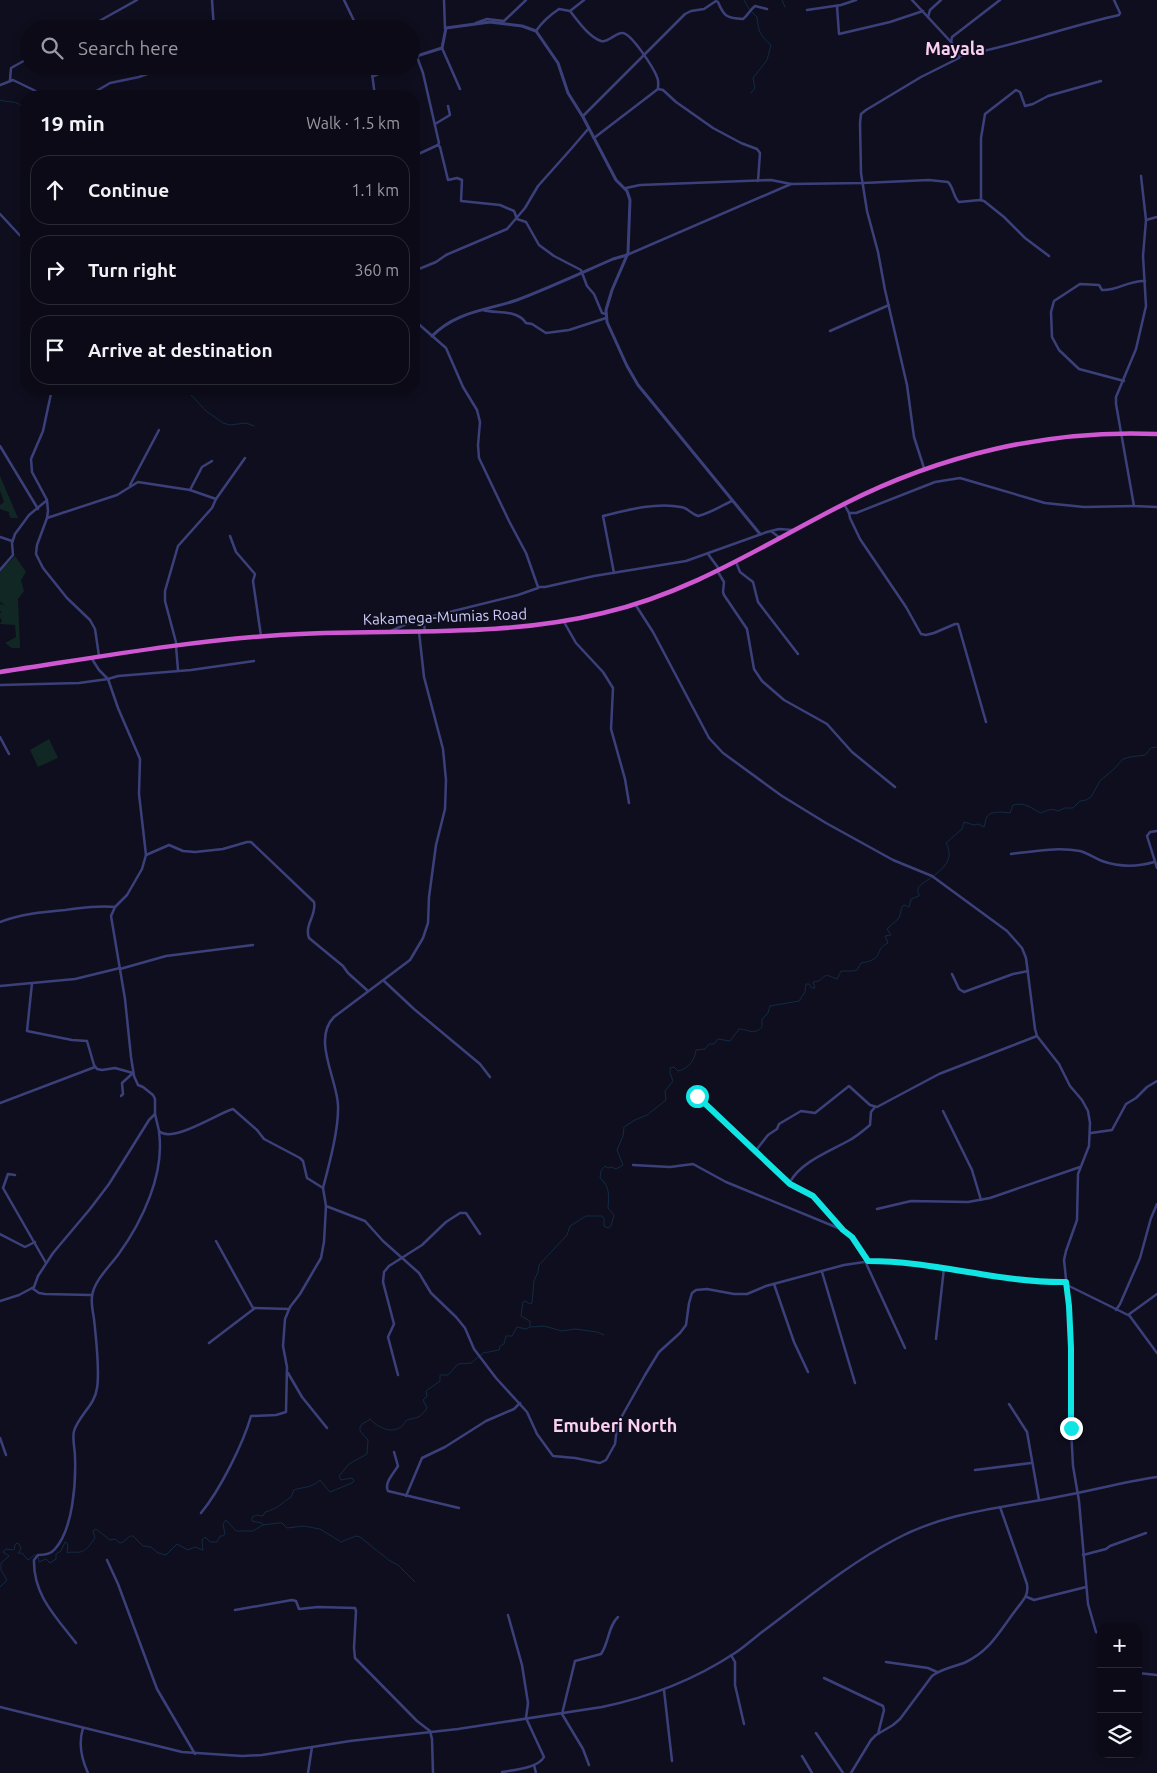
<!DOCTYPE html>
<meta charset="utf-8">
<style>
body{margin:0;font-family:Ubuntu,sans-serif;background:#191823;color:#f1f3f6}
.controls{position:absolute;right:15px;bottom:15px;display:grid;overflow:hidden;border-radius:10px;box-shadow:0 2px 8px #0003}
.controls button{width:45px;height:45px;display:grid;place-items:center;padding:0;border:0;border-bottom:1px solid #2b2b35;background:#0b0a16;color:#f1f3f6;font:25px sans-serif}
.stop{position:absolute;width:15px;height:15px;margin:-11px;border:4px solid #10e5e3;border-radius:50%;background:#fff}
.stop.end{background:#10e5e3;border-color:#fff;box-shadow:0 1px 5px #0008}
.list{margin:0;padding:0;list-style:none}
h2{display:flex;justify-content:space-between;align-items:center;height:65px;margin:0;padding:0 20px;font-size:21px}
h2 small{font-size:16px;font-weight:400;color:#9a9aa1}
.list li{display:grid;grid-template-columns:32px 1fr auto;gap:15px;align-items:center;box-sizing:border-box;height:70px;margin:0 10px 10px;padding:0 10px;border:1px solid #2b2b35;border-radius:20px}
.list b{display:block;font-size:19px;white-space:nowrap}
.list em{font-size:16px;font-style:normal;color:#9a9aa1}
.icon{flex:none;width:28px;height:28px;fill:none;stroke:currentColor;stroke-width:2;stroke-linecap:round;stroke-linejoin:round}
.map{position:relative;flex:none;width:1157px;height:1773px;overflow:hidden}
.search{position:absolute;background:#0b0a16;box-shadow:0 2px 8px #0003;left:20px;top:20px;width:400px;height:55px;display:flex;align-items:center;gap:12px;box-sizing:border-box;padding:0 18px;border-radius:28px;color:#9a9aa1;font-size:19px}
.panel{position:absolute;background:#0b0a16;box-shadow:0 2px 8px #0003;left:20px;top:90px;width:400px;height:305px;border-radius:20px}
.map>svg:first-child{display:block}
</style>
<div class="map">
<svg width="1157" height="1773" viewBox="0 0 1157 1773">
<rect width="100%" height="100%" fill="#0f0e1e"/>
<g fill="#112724">
<polygon points="0,476 18,518 11,518 9,515 9,512 0,509 0,505 4,502 0,491"/>
<polygon points="15,556 26,572 21,580 24,591 18,599 20,648 12,648 5,643 16,637 15,625 0,624 2,620 0,618 0,613 2,613 0,611 0,604 5,605 0,602 0,571"/>
<polygon points="49,739 58,758 38,767 30,750"/>
</g>
<g fill="none" stroke-linecap="round" stroke-linejoin="round">
<g stroke="#112b43" stroke-width="1">
<path d="M744,0L749,9L757,17C759,33 759,34 771,45L767,60L753,78L755,88L751,93"/>
<polyline points="782,0 785,7"/>
<path d="M0,100C12,104 17,98 26,112"/>
<polyline points="181,389 191,395 206,411 223,423 230,425 246,423 254,426"/>
<polyline points="531,1327 544,1326 562,1331 575,1329 597,1332 604,1335"/>
<path d="M263,1525L262,1523L252,1521V1517L257,1515L263,1516L265,1512C277,1509 282,1503 291,1497L294,1490C305,1486 310,1489 320,1480L330,1492L352,1483L354,1481L352,1478L341,1480L339,1476L349,1464L367,1454L368,1440L360,1431V1427L363,1423L366,1422L370,1419C377,1427 392,1435 402,1426C404,1424 405,1421 407,1420C417,1417 420,1419 427,1408L423,1400L427,1396L426,1391L440,1381V1375H448L458,1364L471,1363L483,1353L499,1350L500,1346L504,1344L506,1336H512L517,1327L526,1329L530,1327V1321L521,1316L523,1302L525,1301L530,1304L532,1303L534,1281L538,1272L539,1265L567,1235L570,1226L586,1216H602L604,1219V1226L608,1228L611,1226L614,1215L608,1208C609,1196 610,1186 600,1178L601,1171L605,1166L608,1168L611,1167L616,1169L623,1165L617,1150L623,1136L624,1127L635,1120L647,1115L666,1100L665,1091L673,1081L670,1073V1068L674,1067L678,1071C688,1069 695,1060 696,1050L705,1049L709,1044H714L718,1039L730,1041L739,1029C748,1029 754,1036 762,1027V1019L768,1013L770,1006L799,1001L805,992L806,984H809L812,988H815L813,982L819,981C827,973 826,975 837,979L841,971H853L857,970L861,963C886,959 873,950 888,943L885,936L891,935L887,929L899,918L902,907L904,905L909,907L911,899L919,896C919,893 917,891 918,889C918,881 961,869 946,843L962,829L964,822L974,825L978,824L984,827C985,824 985,822 986,819C988,810 1003,812 1010,813L1013,805C1026,802 1030,808 1041,813C1048,810 1051,808 1058,811L1065,808H1073L1080,801L1086,800L1091,797L1100,781L1114,769L1123,759L1130,757L1145,755L1151,748L1157,747"/>
<path d="M0,1587L7,1580L1,1570V1563L9,1556L3,1552L6,1549L14,1550L15,1545L17,1543L19,1544L21,1549L18,1553H22L28,1560L35,1555L38,1556L39,1562L46,1559L50,1563L56,1559V1554L61,1551L65,1542L68,1544L67,1553C72,1551 75,1553 80,1552C87,1551 91,1543 95,1538L93,1531L96,1529L110,1540L115,1539L120,1543L123,1542L130,1536H133L143,1546L151,1547L158,1553L166,1555L177,1544L188,1550L195,1547L203,1550L202,1540L205,1537L210,1542H217L220,1536H223L225,1534L223,1524L226,1520L236,1531H253L263,1525L278,1523H282L287,1528L304,1526L320,1529L341,1542L356,1536L360,1537L390,1561L398,1565L415,1582"/>
</g>
<g stroke="#3c407a" stroke-width="2.5">
<polyline points="212,0 214,29"/>
<polyline points="344,0 358,29"/>
<polyline points="444,0 445,29"/>
<polyline points="912,0 951,42"/>
<polyline points="837,6 839,34 890,22 923,11"/>
<polyline points="807,10 841,5 856,0"/>
<path d="M570,11C578,21 589,37 601,41C608,43 615,33 622,33C631,32 654,69 657,77C659,81 658,85 658,89"/>
<polyline points="928,17 930,10 941,0"/>
<polyline points="476,23 487,19 504,21 526,0"/>
<polyline points="85,29 137,0"/>
<polyline points="349,29 357,27"/>
<path d="M536,31C542,22 550,15 559,9L570,11L584,0"/>
<polyline points="442,48 460,89"/>
<path d="M960,56C1014,46 1066,27 1119,15L1120,13L1114,0"/>
<polyline points="371,66 375,96"/>
<polyline points="10,80 11,68 29,58"/>
<polyline points="0,85 13,80 46,96"/>
<polyline points="88,96 110,83 139,77 169,66"/>
<path d="M583,116L685,14L691,11L704,9L716,1L718,2C724,17 727,18 743,19C748,15 750,10 755,6L767,9"/>
<polyline points="435,124 450,115 448,106"/>
<polyline points="594,138 658,89 663,90 676,102 713,128 741,143 757,149 760,153 758,181"/>
<polyline points="438,145 440,147 448,180 457,178 462,180 461,201 500,205 514,211 517,219 526,222 539,245 554,256 581,270 587,286 594,294 602,313 606,314"/>
<polyline points="414,156 438,145 439,143 423,73 417,57"/>
<polyline points="1141,176 1146,220 1143,256 1146,306 1136,349 1116,397 1116,404 1134,506 1157,507"/>
<polyline points="626,188 640,185 771,180 791,184"/>
<polyline points="981,200 981,138 985,114 1016,90 1020,92 1025,106 1033,104 1048,96 1101,81"/>
<polyline points="0,214 26,242"/>
<polyline points="1146,220 1157,217"/>
<path d="M627,255L791,184L863,183L929,180L948,182C954,188 953,197 959,202L980,200L984,201L1004,217L1025,238L1049,256"/>
<polyline points="414,271 436,262 446,255 507,229 525,208 538,186 571,149 589,128"/>
<path d="M483,310C497,314 517,309 526,323L532,324L546,333L569,330L606,318"/>
<polyline points="414,320 446,348 463,387 477,410 480,422 478,445 479,458 509,521 526,553 538,587 545,587 594,576 686,561 767,532 779,529 793,530"/>
<polyline points="830,331 889,305"/>
<path d="M1124,381L1079,369L1059,350L1052,337L1051,312L1054,301L1080,284L1099,285L1102,290C1117,291 1129,280 1145,281"/>
<polyline points="52,389 43,431 31,459 32,472 47,500 48,511 47,518 37,545 36,554 43,568 67,598 90,620 95,629 99,656"/>
<polyline points="0,446 38,509"/>
<polyline points="924,468 914,437 907,385 885,290 878,252 867,211 861,173 860,123 861,114 866,110 921,77 959,58 960,53 951,42 952,37 1000,0"/>
<polyline points="130,485 159,430"/>
<polyline points="190,490 202,467 212,461"/>
<polyline points="216,499 245,458"/>
<polyline points="844,504 849,513 856,513 935,482 960,478 1045,503 1084,507 1134,506"/>
<polyline points="849,513 850,518 860,539 906,607 921,634 926,635 934,633 955,624 958,624 986,722"/>
<polyline points="47,518 117,495 138,482 190,490 216,499 212,508 178,546 165,591 165,601 177,646"/>
<polyline points="771,531 780,538"/>
<polyline points="230,536 236,552 255,574 253,581 261,636"/>
<polyline points="0,537 12,541"/>
<polyline points="708,554 719,569"/>
<polyline points="736,562 740,572 753,582 758,602 798,654"/>
<polyline points="0,570 13,555 12,543 15,534 29,515 46,501"/>
<polyline points="718,572 724,582 723,592 724,595 747,629 754,669 762,681 784,700 827,724 852,752 895,787"/>
<path d="M614,573L603,516C627,510 656,502 681,507C688,508 691,514 698,516C711,513 720,506 732,501"/>
<polyline points="635,604 653,632 709,738 723,753 782,796 826,823 893,860 932,876 1007,931 1022,948 1026,958 1035,1029 1037,1036 1059,1064 1070,1086 1082,1100 1088,1111 1090,1123 1089,1146 1078,1174 1077,1220 1066,1251 1064,1260 1069,1307 1071,1348 1070,1410 1073,1466 1079,1501 1088,1604 1096,1632 1101,1634"/>
<polyline points="423,619 425,631"/>
<polyline points="564,622 576,643 603,672 613,688 611,729 625,779 629,803"/>
<polyline points="391,631 413,621 518,595 538,588"/>
<polyline points="176,646 178,670"/>
<path d="M92,659L99,670L108,679L118,708L140,759L139,794L146,855L142,869L127,895L115,907L111,916L125,999L131,1057L134,1076L138,1085L143,1087L153,1095L155,1099V1114L159,1131C172,1144 218,1113 233,1109L257,1130L264,1139L300,1158L303,1161L307,1178L323,1188L326,1206L365,1221L383,1241L419,1273L431,1293L456,1317L465,1328L474,1349L496,1378L527,1412L537,1434L553,1456L575,1458L600,1463L606,1460L615,1444L617,1427L622,1416L645,1375L659,1352L680,1333L686,1325L689,1303L692,1293L696,1290L707,1289L734,1294H747L766,1286L844,1265L871,1261L924,1264L1016,1279L1045,1282H1066"/>
<polyline points="0,685 79,683 108,679 118,676 191,670 254,661"/>
<polyline points="0,737 9,754"/>
<polyline points="1157,831 1150,832 1147,836 1157,868"/>
<path d="M1011,854C1034,851 1058,847 1080,851C1088,853 1094,858 1102,861C1119,867 1137,867 1154,862"/>
<path d="M146,855L169,845L183,851L195,852L223,849L247,842H251L314,902C317,915 304,925 309,938L343,966L348,973L368,991"/>
<path d="M0,922C21,914 42,912 65,910C82,908 98,905 115,907"/>
<polyline points="120,969 166,956 253,945"/>
<polyline points="952,974 959,989 964,992 1013,974 1028,971"/>
<polyline points="384,981 414,1009 480,1064 490,1077"/>
<polyline points="32,983 27,1031 72,1040 87,1041 94,1065 97,1069 102,1070 115,1068 133,1073"/>
<polyline points="0,986 75,979 120,968"/>
<polyline points="121,1096 123,1094 122,1083 133,1073"/>
<polyline points="697,1096 757,1151"/>
<polyline points="0,1103 95,1067"/>
<polyline points="943,1111 972,1170 981,1200"/>
<polyline points="1091,1133 1112,1130 1126,1104 1136,1098 1147,1087 1157,1081"/>
<polyline points="633,1165 670,1167 693,1164 726,1182 843,1230 852,1237 868,1261"/>
<polyline points="15,1175 8,1174 3,1188 46,1263"/>
<polyline points="790,1182 760,1156 757,1149 768,1135 777,1129 779,1124 801,1111 815,1113 849,1086 870,1105 877,1107 939,1074 1037,1036"/>
<path d="M323,1188C329,1165 339,1129 338,1105C337,1079 312,1039 334,1017L410,960L423,938L428,923L429,897L436,845L445,809L446,780L443,749L424,677L419,632"/>
<polyline points="877,1209 911,1201 968,1202 990,1198 1080,1167"/>
<path d="M842,1228L813,1196L790,1182C801,1162 828,1152 848,1141C856,1137 863,1131 870,1125L871,1112L875,1107"/>
<polyline points="0,1234 25,1247 35,1242"/>
<polyline points="216,1241 253,1308 289,1309"/>
<polyline points="865,1261 905,1348"/>
<polyline points="822,1272 855,1383"/>
<polyline points="774,1284 794,1342 808,1372"/>
<polyline points="1067,1285 1128,1315 1157,1294"/>
<polyline points="32,1288 39,1293 45,1294 91,1295"/>
<polyline points="0,1301 19,1295 34,1287 38,1276 53,1253 90,1209 109,1184 149,1120 155,1114"/>
<polyline points="1116,1310 1120,1304 1140,1258 1151,1218 1157,1204"/>
<polyline points="1129,1315 1157,1353"/>
<polyline points="936,1339 944,1268"/>
<polyline points="209,1343 255,1308"/>
<polyline points="288,1373 302,1397 327,1428"/>
<polyline points="398,1375 388,1337 394,1324 383,1282 384,1272 389,1266 422,1245 446,1222 460,1213 466,1213 480,1234"/>
<polyline points="1009,1404 1027,1432 1039,1500"/>
<polyline points="0,1438 6,1455"/>
<path d="M394,1452L398,1466C393,1474 384,1483 388,1491L459,1508"/>
<polyline points="975,1470 1031,1463"/>
<polyline points="406,1496 422,1458 445,1447 486,1421 514,1409 520,1403"/>
<path d="M201,1513C220,1490 243,1444 251,1416L276,1415L286,1412L287,1367L283,1346L285,1319L290,1307L300,1294L321,1258L324,1242L326,1206"/>
<polyline points="1083,1555 1106,1549 1110,1546 1146,1533"/>
<polyline points="107,1560 118,1584 157,1689 195,1754"/>
<polyline points="1027,1597 1034,1600 1086,1587"/>
<polyline points="235,1610 292,1600 296,1601 299,1609 318,1607 355,1608 356,1611 354,1648 355,1658 417,1721 430,1731 432,1739 433,1773"/>
<path d="M76,1643C56,1617 33,1595 34,1560L38,1555C44,1555 51,1554 55,1549C73,1529 76,1483 75,1457C75,1449 72,1439 74,1431C79,1415 95,1405 97,1388C100,1370 96,1338 94,1319C93,1312 91,1304 92,1297C93,1282 109,1267 118,1255C142,1222 165,1174 159,1132"/>
<polyline points="731,1655 735,1662 735,1685 744,1724"/>
<polyline points="886,1662 928,1668 937,1672"/>
<polyline points="1138,1673 1157,1675"/>
<polyline points="824,1678 883,1706 884,1710 878,1734"/>
<polyline points="664,1690 672,1761"/>
<path d="M0,1707L182,1752L242,1756L262,1755L350,1741L458,1729L602,1707C650,1697 694,1680 735,1653C744,1647 753,1639 762,1632C805,1600 848,1564 896,1539C946,1512 1002,1508 1057,1497C1090,1491 1123,1482 1157,1477"/>
<path d="M83,1728C78,1744 81,1758 88,1773"/>
<polyline points="816,1733 843,1773"/>
<polyline points="802,1756 812,1773"/>
<polyline points="534,1765 536,1773"/>
<path d="M589,1765L583,1749L562,1714L575,1661L601,1654C609,1643 608,1626 618,1617"/>
<path d="M502,1772C514,1770 538,1768 544,1757L526,1718L528,1703L522,1665L508,1615"/>
<polyline points="308,1773 312,1747"/>
<path d="M851,1773L871,1740L876,1735L893,1725L900,1719L932,1676C941,1669 953,1667 964,1663C990,1651 999,1632 1015,1611C1022,1601 1029,1597 1027,1584L1000,1507"/>
</g>
<g stroke="#3c407a" stroke-width="3">
<polyline points="411,60 420,55 442,48 446,28 490,22 522,26 536,31 558,63 568,93 583,117 616,180 627,191 630,200 628,253 612,290 606,310 607,322 627,366 638,385 760,534"/>
<polyline points="373,76 397,66"/>
<path d="M432,336C457,311 485,311 517,300C549,288 581,273 613,259L627,255"/>
</g>
<path stroke="#cf58d2" stroke-width="4.5" d="M0,672C93,658 186,641 280,635C388,628 497,639 603,613C693,592 763,545 844,504C940,455 1049,429 1157,434"/>
</g>
<g fill="none" stroke-linecap="round" stroke-linejoin="round">
<path stroke="#10e5e3" stroke-width="6" d="M697,1096L790,1184L813,1196L843,1230L852,1237L868,1261C935,1261 999,1283 1066,1282L1069,1306L1071,1348V1428"/>
</g>
<g text-anchor="middle" stroke-width="4" stroke-linejoin="round" paint-order="stroke">
<g font-size="15" fill="#cecefc" stroke="#0f0e1e">
<text transform="translate(445 617) rotate(-2)" y="5">Kakamega-Mumias Road</text>
</g>
<g font-size="18" font-weight="bold" fill="#fcd0f1" stroke="#0f0e1e">
<text x="955" y="55">Mayala</text>
<text x="615" y="1432">Emuberi North</text>
</g>
</g>
</svg>
<div class="controls">
<button>+</button>
<button>−</button>
<button><svg class="icon" aria-label="layers" viewBox="0 0 24 24"><path d="M12 4l9 5-9 5-9-5zM3 14l9 5 9-5"/></svg></button>
</div>
<div class="stop" style="left:697px;top:1096px"></div>
<div class="stop end" style="left:1071px;top:1428px"></div>
<div class="search"><svg class="icon" aria-label="search" viewBox="0 0 24 24"><circle cx="10" cy="10" r="6"/><path d="M15 15l6 6"/></svg>Search here</div>
<section class="panel">
<h2>19 min<small>Walk · 1.5 km</small></h2>
<ul class="list">
<li><svg class="icon" aria-label="ahead" viewBox="0 0 24 24"><path d="M12 20V5M6 11l6-6 6 6"/></svg><div><b>Continue</b></div><em>1.1 km</em></li>
<li><svg class="icon" aria-label="right" viewBox="0 0 24 24"><path d="M7 20v-9h11M14 6l5 5-5 5"/></svg><div><b>Turn right</b></div><em>360 m</em></li>
<li><svg class="icon" aria-label="arrive" viewBox="0 0 24 24"><path d="M6 21V4h12l-3 4 3 4H6"/></svg><div><b>Arrive at destination</b></div></li>
</ul>
</section>
</div>
